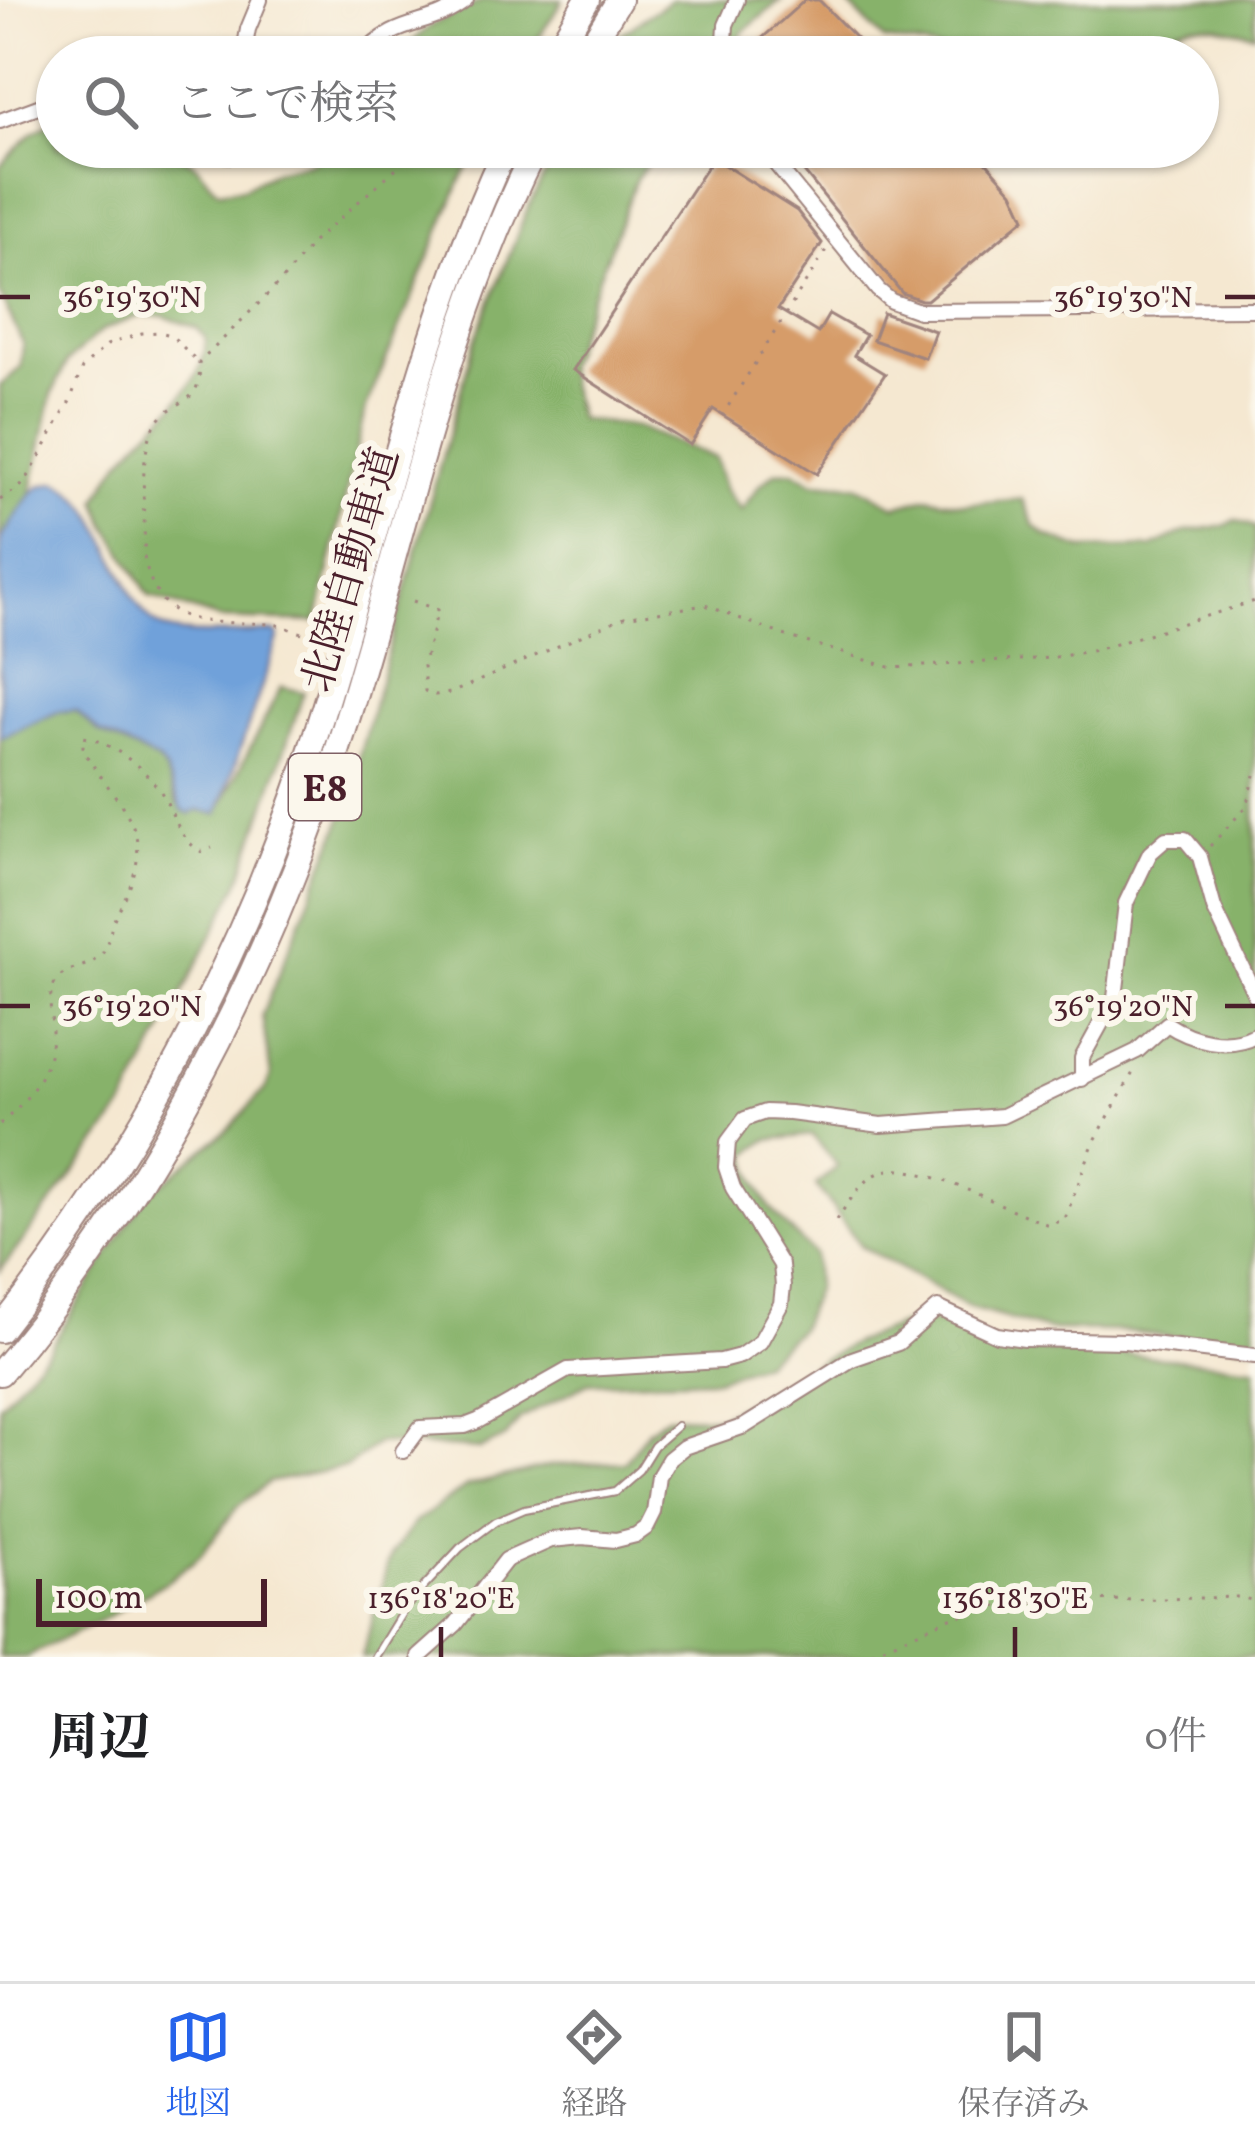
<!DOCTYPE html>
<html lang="ja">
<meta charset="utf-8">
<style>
body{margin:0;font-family:Vollkorn,"Noto Serif JP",serif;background:#f6f6f6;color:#202124}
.scale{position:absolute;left:36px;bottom:30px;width:231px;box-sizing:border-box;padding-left:12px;border:6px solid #4a1f2b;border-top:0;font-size:33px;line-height:42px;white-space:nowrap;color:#4a1f2b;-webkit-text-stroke:9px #fbf7ec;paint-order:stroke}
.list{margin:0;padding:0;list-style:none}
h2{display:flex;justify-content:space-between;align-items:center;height:156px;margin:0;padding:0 48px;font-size:51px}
h2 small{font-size:39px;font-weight:400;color:#757577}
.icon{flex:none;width:66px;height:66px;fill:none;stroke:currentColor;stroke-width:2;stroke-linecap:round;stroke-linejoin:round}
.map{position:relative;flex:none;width:1255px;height:1657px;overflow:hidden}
.search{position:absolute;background:#fff;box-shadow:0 3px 9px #0004;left:36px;right:36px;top:36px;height:132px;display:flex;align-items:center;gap:30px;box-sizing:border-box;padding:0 42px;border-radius:66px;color:#757577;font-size:45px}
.sheet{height:324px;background:#fff}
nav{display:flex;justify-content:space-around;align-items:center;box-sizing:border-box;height:168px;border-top:3px solid #e0e0e0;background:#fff;font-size:33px;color:#757577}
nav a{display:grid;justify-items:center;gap:6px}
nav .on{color:#2563eb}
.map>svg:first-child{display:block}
</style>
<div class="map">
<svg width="1255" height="1657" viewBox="0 0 1255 1657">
<rect width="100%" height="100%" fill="#fbf7ec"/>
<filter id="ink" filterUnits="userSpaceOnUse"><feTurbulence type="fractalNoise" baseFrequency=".00833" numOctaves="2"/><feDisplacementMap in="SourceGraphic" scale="24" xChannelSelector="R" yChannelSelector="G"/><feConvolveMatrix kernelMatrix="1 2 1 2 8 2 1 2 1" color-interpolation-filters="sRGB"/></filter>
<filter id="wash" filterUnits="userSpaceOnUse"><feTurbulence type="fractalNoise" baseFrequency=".004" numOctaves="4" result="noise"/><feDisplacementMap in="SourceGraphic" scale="48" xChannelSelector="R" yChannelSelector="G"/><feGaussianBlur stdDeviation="2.7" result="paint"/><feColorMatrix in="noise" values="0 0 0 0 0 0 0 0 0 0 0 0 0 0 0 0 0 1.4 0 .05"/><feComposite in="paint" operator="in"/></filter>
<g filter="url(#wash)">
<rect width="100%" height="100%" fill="#f5e8d1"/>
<g fill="#87b26a" stroke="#68684a" stroke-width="3">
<polygon points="484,0 563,0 526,57 393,57 432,25"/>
<polygon points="671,0 781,0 743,32 724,57 607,57 619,35"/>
<path d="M844,0H1255V34C1196,22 1185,14 1137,57H958L933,48L884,40Z"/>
<path d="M57,118V147C101,147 154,137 193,163C204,170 207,183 219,191L243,188L275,171L310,163L334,147H478L462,178L365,410L317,622L220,619L149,596L106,523L97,500C105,487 112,472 122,460C151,424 206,388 206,338L197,328L163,316H139L102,330L67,362L52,394L31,494L0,540V386L21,367L23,344L0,294V166L32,133Z"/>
<path d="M559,147H659L636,179L565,367L578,419L636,427L715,458L724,488L741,511L759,486L776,472L793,471L814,482L857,485L896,506L927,497L963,504L1022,499L1034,525L1045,535L1082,549L1152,547L1187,531L1224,526L1236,520L1255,527V1346L1124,1331L1048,1330L970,1308L861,1246L816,1185L838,1166L812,1135L767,1140L748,1155C757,1202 781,1221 814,1254L816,1287L799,1329L763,1362L716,1379L588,1383L520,1419L506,1437L481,1449L378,1443L347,1467L269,1482L238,1506L200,1556L169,1580L107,1617L26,1657H0V1404L49,1349L144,1198L231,1127L266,1088L271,1076L262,1015L340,825L474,343L529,205Z"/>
<polygon points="281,687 304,692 239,883 123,1109 0,1271 0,738 60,711 75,711 99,732 157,760 165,770 177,803 217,814"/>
<polygon points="918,1318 962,1328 1006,1349 1117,1353 1255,1367 1255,1657 362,1657 390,1556 414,1523 467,1486 553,1465 625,1462 648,1430 667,1416 719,1417 855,1342"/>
</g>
<path fill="#70a1da" stroke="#5d6082" stroke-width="3" d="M56,482C116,505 117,619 172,631C200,637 245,632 275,632L279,636L218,814L197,810L190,814L182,810L165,770L157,760L99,732L75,711H60L0,738V540L31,494L40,486Z"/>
<g id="blocks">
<g fill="#d69c69">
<polygon points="805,0 819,0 874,57 751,57 750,49"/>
<polygon points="784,147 973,147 1013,192 1025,218 927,300 921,300 902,293"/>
<polygon points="713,158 797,211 822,243 778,309 818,333 829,314 866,335 854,355 885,374 817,474 713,409 690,445 573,370"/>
<polygon points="883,313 935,331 925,358 873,340"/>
</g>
</g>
</g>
<g filter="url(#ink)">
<use href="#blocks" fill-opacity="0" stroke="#a0847e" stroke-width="3"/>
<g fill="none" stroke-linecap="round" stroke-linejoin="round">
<defs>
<polyline id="lane" points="375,1657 406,1606 460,1548 496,1521 524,1509 615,1491 639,1470 654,1446 677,1426"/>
<g id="street">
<polyline points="243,57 248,29 260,0"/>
<path d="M361,57C399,15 428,30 466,0"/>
<polyline points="724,57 726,25 737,0"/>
<polyline points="0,121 57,100"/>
<path d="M190,147C218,157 247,161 275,147"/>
<polyline points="762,147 878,290 891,301 919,311 1255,309"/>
<polyline points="1082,1079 1082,1058 1115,998 1126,903 1150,853 1166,839 1185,839 1200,857 1214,908 1255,995"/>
<path d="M403,1451L420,1428L465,1426L478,1421L568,1370L721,1361L740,1356L760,1342L781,1304L783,1286L781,1265L733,1188L726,1167L728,1142L745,1119L765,1112L790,1113L881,1125L1002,1116L1137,1051L1167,1024C1191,1040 1227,1050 1255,1035"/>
<polyline points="419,1657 456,1624 506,1560 551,1540 582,1537 616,1540 636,1535 647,1527 654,1513 659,1476 669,1459 684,1447 745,1426 852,1359 898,1343 938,1308 997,1335 1025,1339 1125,1341 1255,1356"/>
</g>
<g id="highway">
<polyline points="553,57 587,0"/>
<polyline points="584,57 619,0"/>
<path d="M0,1330C135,1159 238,965 308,758C376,554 414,343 506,147"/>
<path d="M0,1373C150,1197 263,981 334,761C401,556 438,341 536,147"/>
</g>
</defs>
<use href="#lane" stroke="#a0847e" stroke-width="10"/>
<use href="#street" stroke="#a0847e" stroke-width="18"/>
<use href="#highway" stroke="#a0847e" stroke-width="28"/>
<g stroke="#a0847e" stroke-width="3" stroke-dasharray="3 9" stroke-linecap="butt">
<polyline points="722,416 826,250"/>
<polyline points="0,500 21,486 30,474 70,401 82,368 107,345 142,333 159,332 171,335 198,362"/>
<polyline points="413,601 438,610 423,666 425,691 435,695 451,693 624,617 705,605 783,635 893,668 1051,658 1096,650 1255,601"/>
<path d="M314,634C298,635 285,624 269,624C209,620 159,634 144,556C146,518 138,469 151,434C164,395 204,413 199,363L284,278L313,242L420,147"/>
<polyline points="1210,846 1247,806 1255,775"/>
<path d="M0,1124C28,1101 53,1069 52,1030C52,1015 47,1000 54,985C63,966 86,970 100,956C109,948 109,927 116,915C163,831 125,817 83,750V737C111,741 152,773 165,799C176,820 180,840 202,852L212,848"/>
<path d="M836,1220C849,1203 860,1181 881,1172C915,1158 1011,1212 1049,1225L1065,1219L1093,1144L1135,1069"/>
<polyline points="861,1657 947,1619 1009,1603 1239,1597 1255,1601"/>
</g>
<use href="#lane" stroke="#fff" stroke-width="6"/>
<use href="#street" stroke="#fff" stroke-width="14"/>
<use href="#highway" stroke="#fff" stroke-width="24"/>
</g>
</g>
<path fill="none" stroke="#4a1f2b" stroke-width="4.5" d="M0,297H30M1225,297H1255M0,1006H30M1225,1006H1255M441,1627V1657M1015,1627V1657"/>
<g text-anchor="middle" stroke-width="12" stroke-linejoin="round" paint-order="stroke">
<rect fill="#fbf7ec" stroke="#7f6065" stroke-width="3" x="289" y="754" width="72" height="66" rx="9"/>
<g font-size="39" font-weight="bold" fill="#4a1f2b">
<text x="325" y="801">E8</text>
</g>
<g font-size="42" fill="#4a1f2b" stroke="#fbf7ec">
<text transform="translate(349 569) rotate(-74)" y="15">北陸自動車道</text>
</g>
</g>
<g font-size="30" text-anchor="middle" fill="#4a1f2b" stroke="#fbf7ec" stroke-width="12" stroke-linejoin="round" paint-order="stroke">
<text x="132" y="307">36°19'30"N</text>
<text x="1123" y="307">36°19'30"N</text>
<text x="132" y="1016">36°19'20"N</text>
<text x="1123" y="1016">36°19'20"N</text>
<text x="441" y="1608">136°18'20"E</text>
<text x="1015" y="1608">136°18'30"E</text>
</g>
</svg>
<div class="scale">100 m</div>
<div class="search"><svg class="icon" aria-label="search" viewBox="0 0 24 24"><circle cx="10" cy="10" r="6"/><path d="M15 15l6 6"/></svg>ここで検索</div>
</div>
<section class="sheet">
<h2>周辺<small>0件</small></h2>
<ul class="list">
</ul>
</section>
<nav>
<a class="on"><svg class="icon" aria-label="map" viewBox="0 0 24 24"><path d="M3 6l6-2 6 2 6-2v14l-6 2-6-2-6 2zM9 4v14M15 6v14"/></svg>地図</a>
<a><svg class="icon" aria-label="directions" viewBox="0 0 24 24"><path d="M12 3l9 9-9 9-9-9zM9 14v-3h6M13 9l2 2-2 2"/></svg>経路</a>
<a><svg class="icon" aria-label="saved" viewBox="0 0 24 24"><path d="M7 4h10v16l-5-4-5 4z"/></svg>保存済み</a>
</nav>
